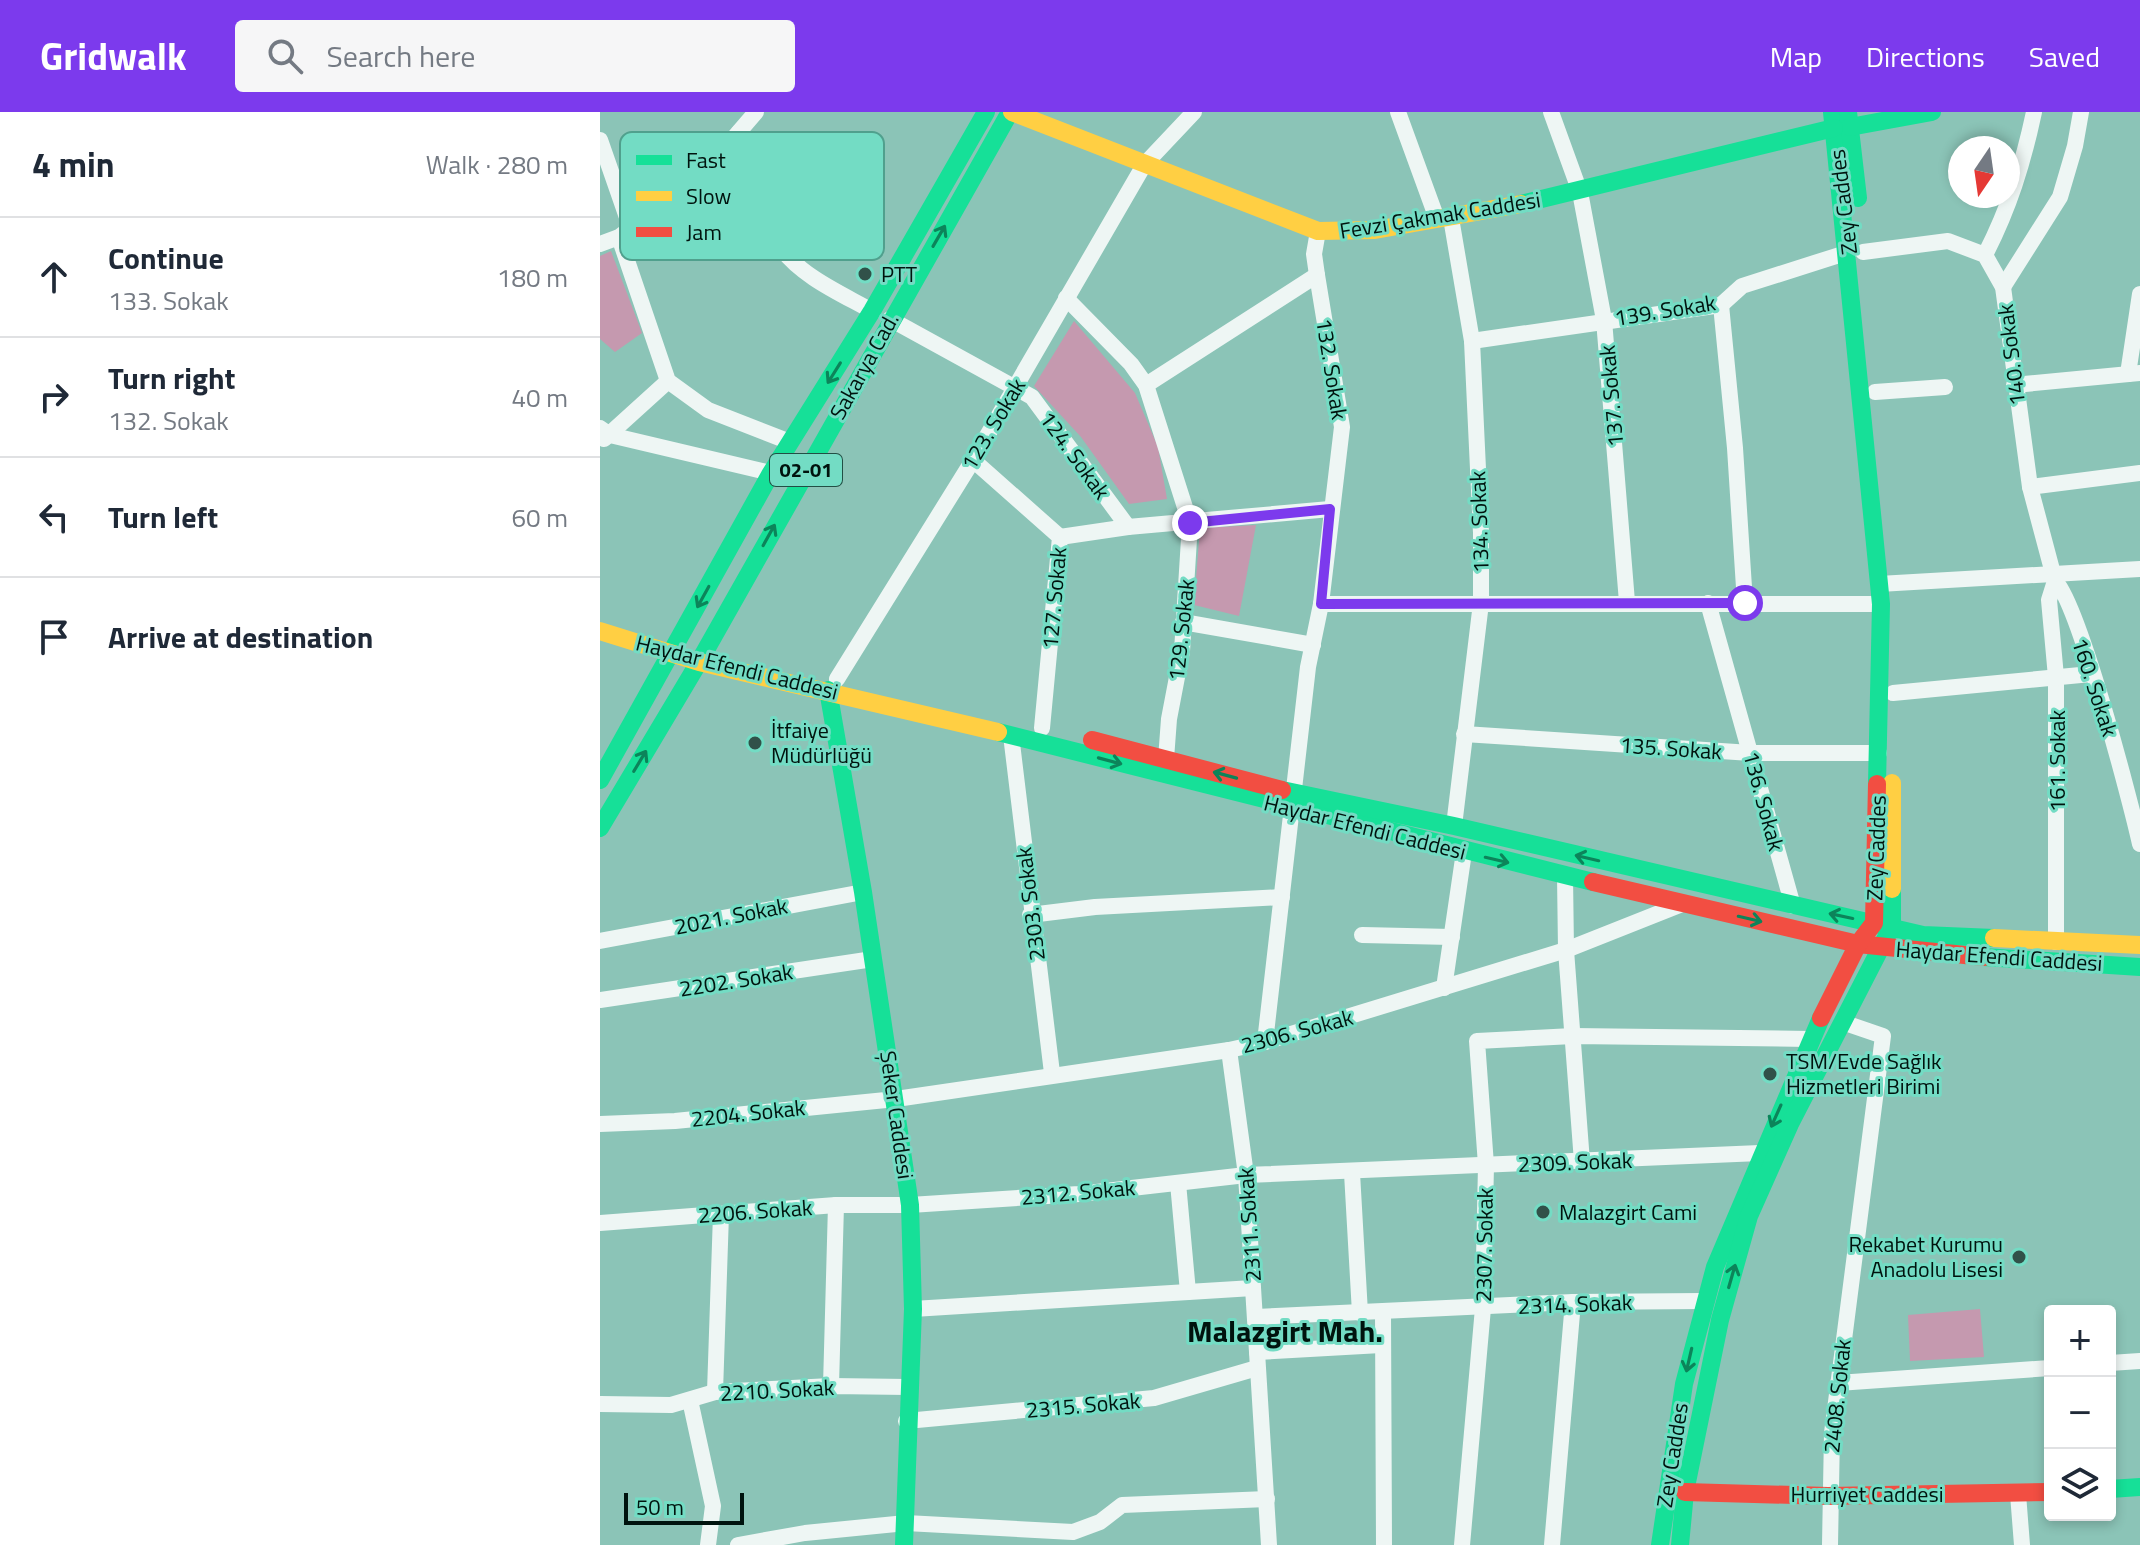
<!DOCTYPE html>
<meta charset="utf-8">
<style>
body{margin:0;font-family:"Titillium Web",sans-serif;background:#f6f6f7;color:#1f2937}
.controls{position:absolute;right:24px;bottom:24px;display:grid;overflow:hidden;border-radius:8px;box-shadow:0 4px 12px #0003}
.controls button{width:72px;height:72px;display:grid;place-items:center;padding:0;border:0;border-bottom:2px solid #e0e1e3;background:#fff;color:#1f2937;font:40px sans-serif}
.compass{position:absolute;left:1348px;top:24px;width:72px;height:72px;border-radius:50%;background:#fff;box-shadow:0 4px 12px #0003;rotate:193deg}
.scale{position:absolute;left:24px;bottom:20px;width:120px;box-sizing:border-box;padding-left:8px;border:4px solid #00130e;border-top:0;font-size:22px;line-height:28px;white-space:nowrap;color:#00130e;-webkit-text-stroke:6px #73dcc4;paint-order:stroke}
.stop{position:absolute;width:24px;height:24px;margin:-18px;border:6px solid #7c3aed;border-radius:50%;background:#fff}
.stop.end{background:#7c3aed;border-color:#fff;box-shadow:0 2px 8px #0008}
.list{margin:0;padding:0;list-style:none}
h2{display:flex;justify-content:space-between;align-items:center;height:104px;margin:0;padding:0 32px;font-size:34px}
h2 small{font-size:26px;font-weight:400;color:#747a83}
.list li{display:grid;grid-template-columns:52px 1fr auto;gap:24px;align-items:center;box-sizing:border-box;height:120px;padding:0 32px;border-top:2px solid #e0e1e3}
.list b{display:block;font-size:30px;white-space:nowrap}
.list p{margin:0;font-size:26px;white-space:nowrap;color:#747a83}
.list em{font-size:26px;font-style:normal;color:#747a83}
.icon{flex:none;width:44px;height:44px;fill:none;stroke:currentColor;stroke-width:2;stroke-linecap:round;stroke-linejoin:round}
.map{position:relative;flex:none;width:1540px;height:1433px;overflow:hidden}
header{display:flex;align-items:center;gap:48px;box-sizing:border-box;height:112px;padding:0 40px;background:#7c3aed;color:#fff}
header strong{font-size:38px}
nav{display:flex;gap:44px;margin-inline-start:auto;font-size:28px}
.search{width:560px;height:72px;background:#f6f6f7;display:flex;align-items:center;gap:20px;box-sizing:border-box;padding:0 28px;border-radius:8px;color:#747a83;font-size:30px}
main{display:flex}
aside{flex:1;background:#fff}
.map>svg:first-child{display:block}
</style>
<header>
<strong>Gridwalk</strong>
<div class="search"><svg class="icon" aria-label="search" viewBox="0 0 24 24"><circle cx="10" cy="10" r="6"/><path d="M15 15l6 6"/></svg>Search here</div>
<nav><a>Map</a><a>Directions</a><a>Saved</a></nav>
</header>
<main>
<aside>
<h2>4 min<small>Walk · 280 m</small></h2>
<ul class="list">
<li><svg class="icon" aria-label="ahead" viewBox="0 0 24 24"><path d="M12 20V5M6 11l6-6 6 6"/></svg><div><b>Continue</b><p>133. Sokak</p></div><em>180 m</em></li>
<li><svg class="icon" aria-label="right" viewBox="0 0 24 24"><path d="M7 20v-9h11M14 6l5 5-5 5"/></svg><div><b>Turn right</b><p>132. Sokak</p></div><em>40 m</em></li>
<li><svg class="icon" aria-label="left" viewBox="0 0 24 24"><path d="M17 20v-9H6M10 6l-5 5 5 5"/></svg><div><b>Turn left</b></div><em>60 m</em></li>
<li><svg class="icon" aria-label="arrive" viewBox="0 0 24 24"><path d="M6 21V4h12l-3 4 3 4H6"/></svg><div><b>Arrive at destination</b></div></li>
</ul>
</aside>
<div class="map">
<svg width="1540" height="1433" viewBox="0 0 1540 1433">
<rect width="100%" height="100%" fill="#8bc4b7"/>
<g fill="#c599af">
<polygon points="11,139 42,221 15,240 0,227 0,144"/>
<polygon points="474,209 535,281 558,335 567,387 529,392 481,325 434,274"/>
<polygon points="656,413 639,504 594,493 600,416"/>
<polygon points="1380,1197 1384,1245 1310,1249 1308,1203"/>
</g>
<g fill="none" stroke-linecap="round" stroke-linejoin="round">
<g stroke="#eef6f4" stroke-width="16">
<polyline points="798,0 837,107"/>
<polyline points="951,0 980,80 1004,208 1027,490"/>
<path d="M139,20C149,58 157,104 181,136C202,165 242,182 272,199"/>
<polyline points="0,28 30,114"/>
<polyline points="851,106 872,229 881,421 881,491 854,714"/>
<polyline points="19,125 68,269 108,298 190,330"/>
<polyline points="0,132 19,125 107,57 156,0"/>
<polyline points="1263,140 1348,129 1385,143 1403,175 1430,375 1455,469"/>
<path d="M1385,143C1409,96 1423,52 1434,0"/>
<polyline points="1403,175 1460,85 1475,34 1481,0"/>
<polyline points="466,186 531,252 546,273 590,411 582,539 569,607 566,647"/>
<polyline points="1121,193 1135,336 1145,491"/>
<polyline points="290,207 432,285 528,415"/>
<polyline points="872,229 1121,193 1142,174 1249,140"/>
<polyline points="1528,262 1540,182"/>
<polyline points="546,273 717,163"/>
<polyline points="1414,273 1540,261"/>
<polyline points="1275,280 1345,275"/>
<polyline points="0,316 10,323 171,361"/>
<polyline points="4,327 68,269"/>
<polyline points="373,348 460,425 442,616"/>
<polyline points="1430,375 1540,361"/>
<polyline points="460,425 528,415 730,397"/>
<polyline points="1455,469 1449,488 1456,565 1456,830"/>
<path d="M1455,469C1478,489 1531,691 1540,732"/>
<polyline points="1279,472 1540,457"/>
<polyline points="1108,491 1193,794"/>
<polyline points="721,492 1281,492"/>
<polyline points="583,510 713,533"/>
<polyline points="237,567 373,348 544,53 594,0"/>
<polyline points="1293,581 1491,562"/>
<polyline points="864,622 1151,641 1279,641"/>
<polyline points="411,623 452,961"/>
<polyline points="965,764 966,838 982,1050"/>
<polyline points="430,803 495,795 682,785"/>
<polyline points="762,823 852,825"/>
<polyline points="0,829 263,780"/>
<polyline points="844,876 864,740"/>
<polyline points="0,888 273,847"/>
<polyline points="665,930 708,555 721,492 742,315 717,163 714,142 718,119"/>
<polyline points="629,938 646,1063 669,1433"/>
<polyline points="0,1012 75,1009 296,987 629,938 665,930 966,838 1082,792"/>
<polyline points="752,1061 760,1201"/>
<polyline points="578,1071 588,1180"/>
<polyline points="0,1111 236,1093 310,1093 479,1082 646,1063 1160,1041"/>
<polyline points="313,1197 653,1176"/>
<polyline points="783,1201 784,1433"/>
<polyline points="656,1205 973,1190 1103,1189"/>
<polyline points="657,1240 781,1233"/>
<polyline points="1510,1251 1540,1249"/>
<polyline points="1238,1271 1450,1256"/>
<polyline points="231,1274 236,1093"/>
<polyline points="115,1280 121,1102"/>
<polyline points="90,1288 113,1394 108,1433"/>
<polyline points="0,1292 71,1293 115,1280 231,1274 308,1275"/>
<polyline points="306,1309 554,1286 657,1256"/>
<polyline points="1418,1382 1422,1433"/>
<polyline points="138,1433 205,1421 306,1411 473,1420 500,1410 522,1393 667,1387"/>
<polyline points="862,1433 883,1196 886,1053 877,929 973,924 1210,927"/>
<polyline points="952,1433 973,1190"/>
<polyline points="1230,1433 1232,1321 1283,924 1242,910"/>
</g>
<g stroke="#16e098" stroke-width="18">
<polyline points="1232,0 1281,492 1277,672"/>
<polyline points="1248,0 1258,86"/>
<polyline points="1250,15 1332,0"/>
<polyline points="921,92 1234,16"/>
<polyline points="228,578 263,780 310,1093 313,1197 304,1433"/>
<polyline points="398,620 993,770"/>
<polyline points="0,668 171,361 272,199 386,0"/>
<polyline points="682,678 854,714 1323,823 1394,826"/>
<polyline points="0,716 99,550 410,0"/>
<polyline points="1384,845 1540,855"/>
<polyline points="1510,1377 1540,1375"/>
<polyline points="1060,1433 1084,1272 1115,1155 1221,906"/>
<polyline points="1080,1433 1085,1380 1120,1208 1149,1104 1190,1012 1292,814 1292,777"/>
</g>
<g stroke="#ffcf43" stroke-width="18">
<polyline points="412,0 718,119 775,118 921,92"/>
<polyline points="0,519 99,550 398,620"/>
<polyline points="1292,671 1292,777"/>
<polyline points="1394,826 1540,833"/>
</g>
<g stroke="#f24e42" stroke-width="18">
<polyline points="492,628 682,678"/>
<polyline points="993,770 1258,832 1384,845"/>
<polyline points="1221,906 1258,832 1274,811 1277,672"/>
<polyline points="1085,1380 1228,1384 1450,1380"/>
</g>
</g>
<defs><path id="oneway-shaft" d="M-6 0H5M1.5-3L5.5 0L1.5 3" fill="none" stroke-width="1.6" stroke-linecap="round" stroke-linejoin="round" transform="scale(2)"/></defs>
<g stroke="#0c845a">
<use href="#oneway-shaft" transform="translate(339 124) rotate(-60)"/>
<use href="#oneway-shaft" transform="translate(234 261) rotate(122)"/>
<use href="#oneway-shaft" transform="translate(169 423) rotate(-61)"/>
<use href="#oneway-shaft" transform="translate(103 485) rotate(119)"/>
<use href="#oneway-shaft" transform="translate(40 649) rotate(-59)"/>
<use href="#oneway-shaft" transform="translate(510 649) rotate(15)"/>
<use href="#oneway-shaft" transform="translate(625 663) rotate(-165)"/>
<use href="#oneway-shaft" transform="translate(987 746) rotate(-167)"/>
<use href="#oneway-shaft" transform="translate(897 748) rotate(13)"/>
<use href="#oneway-shaft" transform="translate(1241 804) rotate(-168)"/>
<use href="#oneway-shaft" transform="translate(1150 807) rotate(13)"/>
<use href="#oneway-shaft" transform="translate(1176 1004) rotate(114)"/>
<use href="#oneway-shaft" transform="translate(1132 1164) rotate(-74)"/>
<use href="#oneway-shaft" transform="translate(1089 1248) rotate(103)"/>
</g>
<g fill="none" stroke-linecap="round" stroke-linejoin="round">
<polyline stroke="#7c3aed" stroke-width="10" points="590,411 730,397 721,492 1145,491"/>
</g>
<g fill="#315149" stroke="#73dcc4" stroke-width="3">
<circle cx="265" cy="162" r="8"/>
<circle cx="155" cy="631" r="8"/>
<circle cx="1170" cy="962" r="8"/>
<circle cx="943" cy="1100" r="8"/>
<circle cx="1419" cy="1145" r="8"/>
</g>
<g text-anchor="middle" stroke-width="6" stroke-linejoin="round" paint-order="stroke">
<rect fill="#73dcc4" stroke="#224f45" stroke-width="2" x="170" y="342" width="72" height="32" rx="6"/>
<g font-size="20" font-weight="bold" fill="#00130e">
<text x="206" y="365">02-01</text>
</g>
<g font-size="22" fill="#00130e" stroke="#73dcc4">
<text transform="translate(1243 90) rotate(-97)" y="8">Zey Caddes</text>
<text transform="translate(840 103) rotate(-9)" y="8">Fevzi Çakmak Caddesi</text>
<text transform="translate(1065 198) rotate(-9)" y="8">139. Sokak</text>
<text transform="translate(1411 243) rotate(-97)" y="8">140. Sokak</text>
<text transform="translate(264 254) rotate(-61)" y="8">Sakarya Cad.</text>
<text transform="translate(732 257) rotate(81)" y="8">132. Sokak</text>
<text transform="translate(1011 284) rotate(-95)" y="8">137. Sokak</text>
<text transform="translate(393 312) rotate(-59)" y="8">123. Sokak</text>
<text transform="translate(475 343) rotate(54)" y="8">124. Sokak</text>
<text transform="translate(879 410) rotate(-92)" y="8">134. Sokak</text>
<text transform="translate(454 486) rotate(-85)" y="8">127. Sokak</text>
<text transform="translate(581 518) rotate(-84)" y="8">129. Sokak</text>
<text transform="translate(137 555) rotate(14)" y="8">Haydar Efendi Caddesi</text>
<text transform="translate(1495 575) rotate(72)" y="8">160. Sokak</text>
<text transform="translate(1071 636) rotate(4)" y="8">135. Sokak</text>
<text transform="translate(1457 649) rotate(-90)" y="8">161. Sokak</text>
<text transform="translate(1164 689) rotate(75)" y="8">136. Sokak</text>
<text transform="translate(765 715) rotate(14)" y="8">Haydar Efendi Caddesi</text>
<text transform="translate(1276 736) rotate(-88)" y="8">Zey Caddes</text>
<text transform="translate(430 792) rotate(-97)" y="8">2303. Sokak</text>
<text transform="translate(131 804) rotate(-11)" y="8">2021. Sokak</text>
<text transform="translate(1399 844) rotate(4)" y="8">Haydar Efendi Caddesi</text>
<text transform="translate(136 868) rotate(-9)" y="8">2202. Sokak</text>
<text transform="translate(697 919) rotate(-15)" y="8">2306. Sokak</text>
<text transform="translate(148 1001) rotate(-6)" y="8">2204. Sokak</text>
<text transform="translate(297 1003) rotate(82)" y="8">Şeker Caddesi</text>
<text transform="translate(975 1050) rotate(-2)" y="8">2309. Sokak</text>
<text transform="translate(478 1080) rotate(-5)" y="8">2312. Sokak</text>
<text transform="translate(155 1099) rotate(-4)" y="8">2206. Sokak</text>
<text transform="translate(649 1113) rotate(-94)" y="8">2311. Sokak</text>
<text transform="translate(884 1133) rotate(-89)" y="8">2307. Sokak</text>
<text transform="translate(975 1192) rotate(-2)" y="8">2314. Sokak</text>
<text transform="translate(177 1278) rotate(-3)" y="8">2210. Sokak</text>
<text transform="translate(1237 1284) rotate(-84)" y="8">2408. Sokak</text>
<text transform="translate(483 1293) rotate(-5)" y="8">2315. Sokak</text>
<text transform="translate(1072 1343) rotate(-81)" y="8">Zey Caddes</text>
<text x="1267" y="1390">Hurriyet Caddesi</text>
</g>
<g font-size="22" fill="#00130e" stroke="#73dcc4" text-anchor="start">
<text x="281" y="170">PTT</text>
<text x="171" y="626">İtfaiye<tspan x="171" dy="25">Müdürlüğü</tspan></text>
<text x="1186" y="957">TSM/Evde Sağlık<tspan x="1186" dy="25">Hizmetleri Birimi</tspan></text>
<text x="959" y="1108">Malazgirt Cami</text>
<text x="1403" y="1140" text-anchor="end">Rekabet Kurumu<tspan x="1403" dy="25">Anadolu Lisesi</tspan></text>
</g>
<g font-size="30" font-weight="bold" fill="#00130e" stroke="#73dcc4">
<text x="685" y="1230">Malazgirt Mah.</text>
</g>
</g>
<rect x="20" y="20" width="264" height="128" rx="12" fill="#73dcc4" stroke="#50a08d" stroke-width="2"/>
<rect x="36" y="43" width="36" height="10" fill="#16e098"/>
<rect x="36" y="79" width="36" height="10" fill="#ffcf43"/>
<rect x="36" y="115" width="36" height="10" fill="#f24e42"/>
<g font-size="22" fill="#00130e">
<text x="86" y="56">Fast</text>
<text x="86" y="92">Slow</text>
<text x="86" y="128">Jam</text>
</g>
</svg>
<div class="controls">
<button>+</button>
<button>−</button>
<button><svg class="icon" aria-label="layers" viewBox="0 0 24 24"><path d="M12 4l9 5-9 5-9-5zM3 14l9 5 9-5"/></svg></button>
</div>
<svg class="compass" viewBox="-18 -18 36 36"><path d="M0-13l5 13h-10z" fill="#e53935"/><path d="M0 13l5-13h-10z" fill="#747a83"/></svg>
<div class="scale">50 m</div>
<div class="stop" style="left:1145px;top:491px"></div>
<div class="stop end" style="left:590px;top:411px"></div>
</div>
</main>
